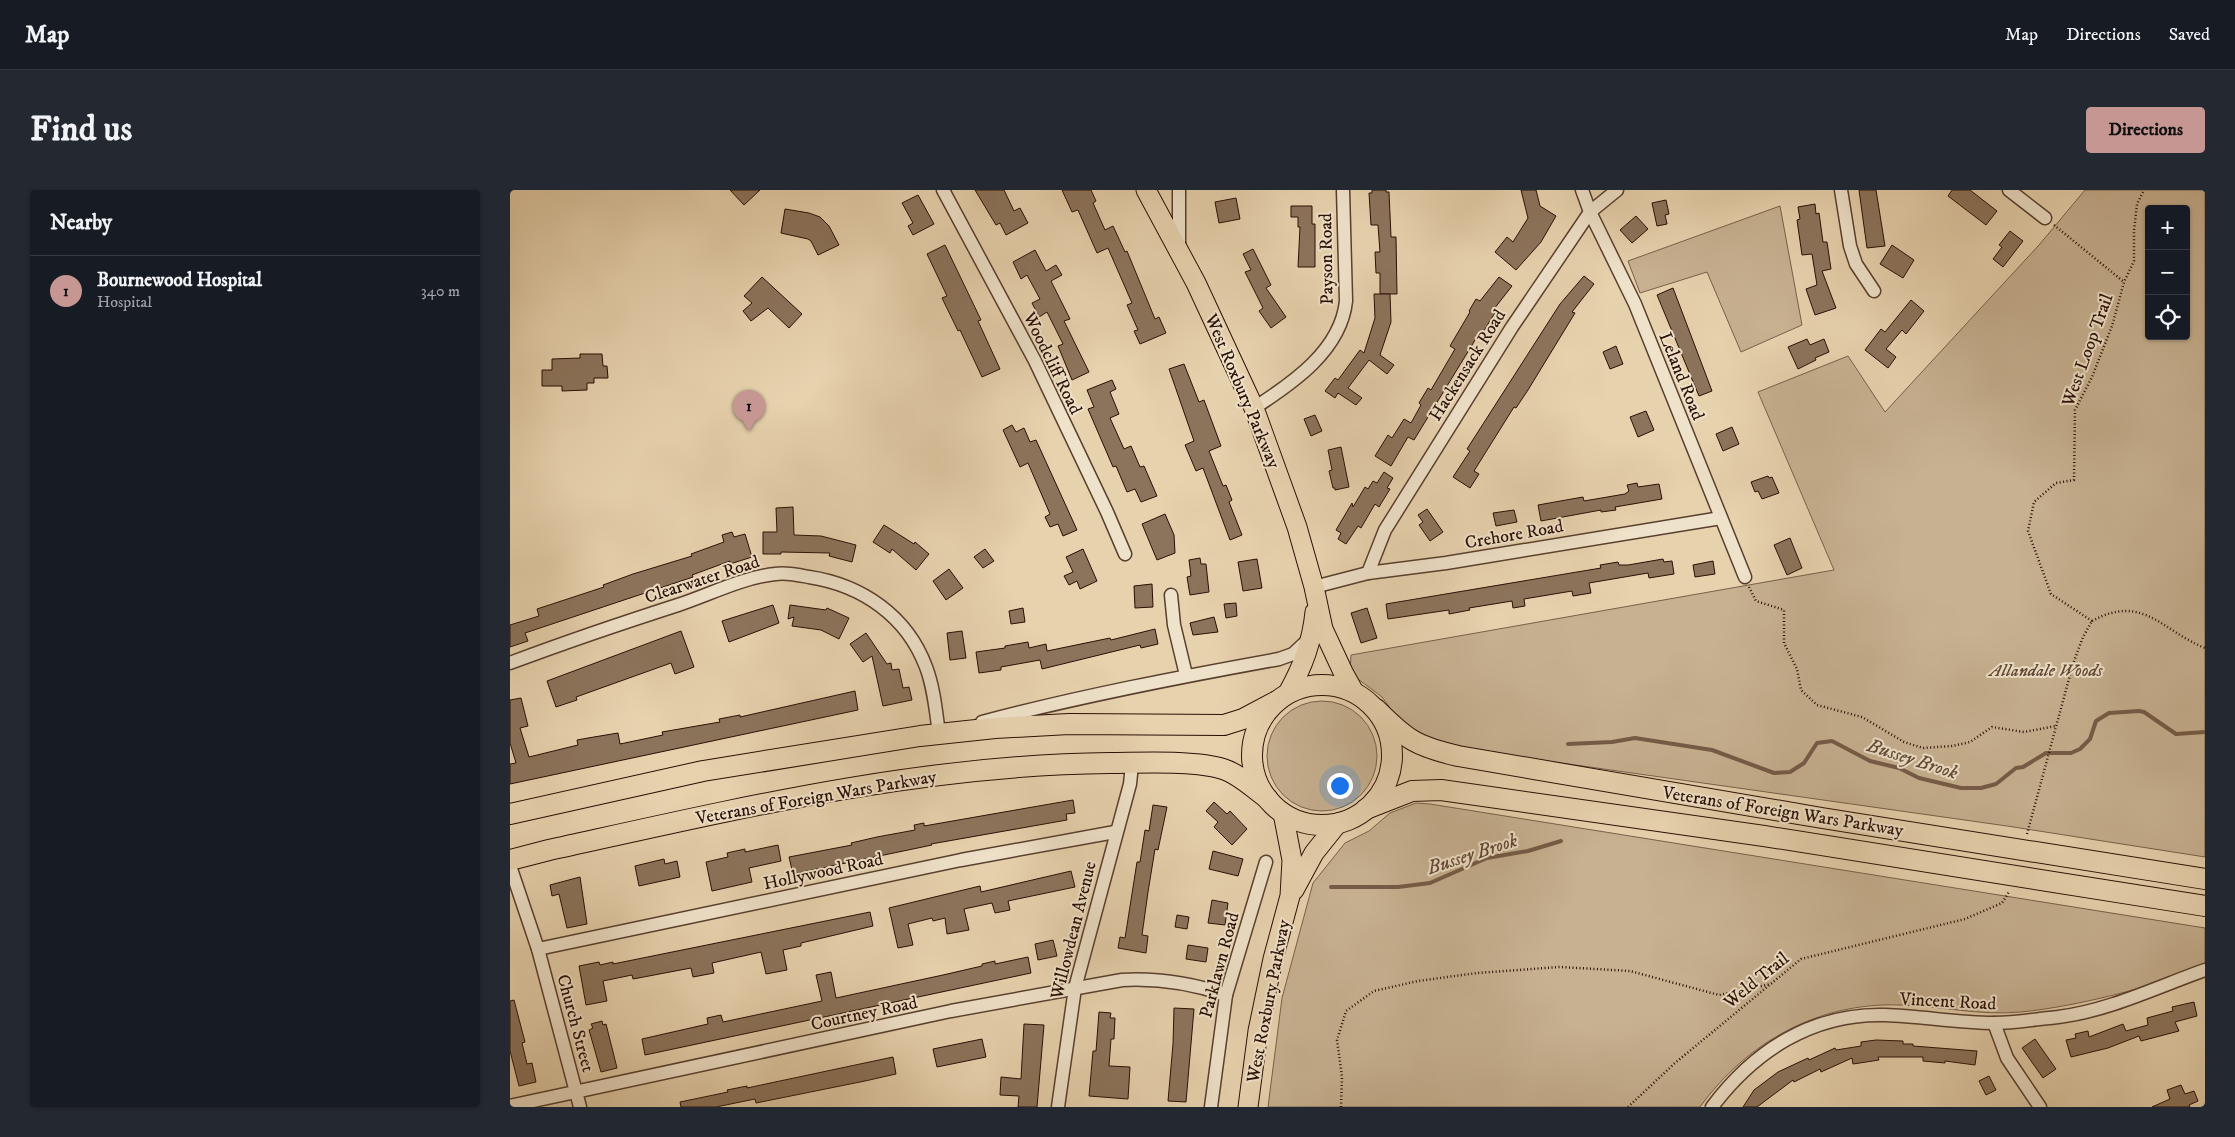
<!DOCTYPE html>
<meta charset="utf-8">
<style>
body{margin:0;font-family:"IM FELL DW Pica",serif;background:#242831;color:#f1f3f6}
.controls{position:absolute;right:15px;top:15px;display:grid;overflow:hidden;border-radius:5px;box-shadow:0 1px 4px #0004}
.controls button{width:45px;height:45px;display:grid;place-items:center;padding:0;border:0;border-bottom:1px solid #363941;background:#171b24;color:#f1f3f6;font:25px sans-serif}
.you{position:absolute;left:829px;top:595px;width:18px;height:18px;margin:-12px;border:4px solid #fff;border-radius:50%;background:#1a73e8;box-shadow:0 0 0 8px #1a73e833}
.badge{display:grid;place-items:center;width:32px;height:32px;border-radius:50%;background:#c59692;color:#111;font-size:16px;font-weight:700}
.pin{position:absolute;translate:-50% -41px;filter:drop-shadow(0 1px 2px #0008)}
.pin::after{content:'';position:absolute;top:26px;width:18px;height:15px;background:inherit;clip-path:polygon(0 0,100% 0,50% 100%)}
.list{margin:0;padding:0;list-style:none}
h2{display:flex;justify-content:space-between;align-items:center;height:65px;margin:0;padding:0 20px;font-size:21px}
h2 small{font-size:16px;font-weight:400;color:#9ea1a6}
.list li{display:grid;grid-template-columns:32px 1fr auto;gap:15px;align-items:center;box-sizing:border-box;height:70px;padding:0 20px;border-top:1px solid #363941}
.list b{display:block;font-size:19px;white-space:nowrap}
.list p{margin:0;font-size:16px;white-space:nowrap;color:#9ea1a6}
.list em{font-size:16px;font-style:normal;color:#9ea1a6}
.icon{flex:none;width:28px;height:28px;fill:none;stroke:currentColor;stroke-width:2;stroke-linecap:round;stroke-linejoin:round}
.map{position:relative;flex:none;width:1695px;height:917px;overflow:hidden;border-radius:5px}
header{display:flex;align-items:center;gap:30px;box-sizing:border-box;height:70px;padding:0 25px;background:#171b24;border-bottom:1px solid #363941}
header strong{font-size:24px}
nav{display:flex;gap:28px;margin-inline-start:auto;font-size:18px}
.intro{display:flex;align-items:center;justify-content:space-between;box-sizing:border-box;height:120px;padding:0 30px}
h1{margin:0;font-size:35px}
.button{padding:12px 22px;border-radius:5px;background:#c59692;color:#111;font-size:18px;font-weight:700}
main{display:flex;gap:30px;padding:0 30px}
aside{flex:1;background:#171b24;border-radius:5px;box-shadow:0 1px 4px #0004}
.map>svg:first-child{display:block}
</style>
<header>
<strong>Map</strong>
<nav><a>Map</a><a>Directions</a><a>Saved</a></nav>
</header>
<div class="intro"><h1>Find us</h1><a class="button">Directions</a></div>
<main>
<aside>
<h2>Nearby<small></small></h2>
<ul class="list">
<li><span class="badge">1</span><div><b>Bournewood Hospital</b><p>Hospital</p></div><em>340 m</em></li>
</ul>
</aside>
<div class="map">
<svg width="1695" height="917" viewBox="0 0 1695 917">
<rect width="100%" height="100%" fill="#e7d2ae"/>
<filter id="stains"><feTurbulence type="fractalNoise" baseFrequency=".004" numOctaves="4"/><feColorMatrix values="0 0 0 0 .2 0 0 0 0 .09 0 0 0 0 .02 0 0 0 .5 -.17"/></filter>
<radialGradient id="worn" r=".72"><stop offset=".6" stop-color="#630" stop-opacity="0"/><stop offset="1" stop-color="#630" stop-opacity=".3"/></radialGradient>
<g fill="#c7b191" stroke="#78604a" fill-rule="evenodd">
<path d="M1575,0H1695V667L1497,636L924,555L892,534L872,507L840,483L841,465L1324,380L1248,202L1338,166L1375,222L1529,55ZM1639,19H1676V146H1639Z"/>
<polygon points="1270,16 1292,135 1231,162 1197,82 1130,103 1118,71"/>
<circle cx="812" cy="566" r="55"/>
<path d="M906,613L920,614L1695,738V779C1637,797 1571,816 1511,822C1470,826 1431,816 1390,815C1309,812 1237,852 1190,917H758L772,808L803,693L835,653L859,641L880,623Z"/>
</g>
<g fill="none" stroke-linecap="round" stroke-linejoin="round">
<g stroke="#755b47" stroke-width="4">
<polyline points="1058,554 1102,552 1125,548 1202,560 1264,583 1280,582 1294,573 1307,553 1322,551 1360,571 1389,578 1409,588 1451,598 1471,598 1486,594 1506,578 1513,577 1536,563 1561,563 1570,559 1580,549 1586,531 1599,523 1629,521 1634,522 1666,544 1695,542"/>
<polyline points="821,697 888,697 920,693 977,668 1018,661 1051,651"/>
</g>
</g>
<g fill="#8c745c" stroke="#2a0e04">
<polygon points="220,0 250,0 234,15"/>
<polygon points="465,0 494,0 504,21 510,18 518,33 496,45 490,33 486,35"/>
<polygon points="552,0 581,0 586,11 583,13 595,40 603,36 615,62 617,61 645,129 649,127 656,143 630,154 624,141 628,140 617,115 622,113 598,58 587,63 568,20 562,22"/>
<polygon points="862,0 876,0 876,2 879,2 881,47 886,47 887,104 870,104 870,83 866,83 865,62 870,62 868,35 861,35 859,3 862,3"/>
<polygon points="1011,0 1026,0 1030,16 1046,26 1031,52 1006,80 985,62 997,47 1003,52 1018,28"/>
<polygon points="1349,0 1366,0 1375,56 1357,58"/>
<polygon points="1442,0 1460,0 1487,21 1476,35 1438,6"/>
<polygon points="408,5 424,34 403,45 398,36 403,33 392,13"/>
<polygon points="726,8 730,29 709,33 705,12"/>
<polygon points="1156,10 1159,24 1155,25 1157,34 1147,36 1142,13"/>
<polygon points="1305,14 1306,24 1309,23 1313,52 1317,52 1321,79 1312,81 1326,118 1305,125 1296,99 1307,95 1302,64 1292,65 1287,30 1290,29 1288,17"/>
<polygon points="781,16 802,16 802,34 805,34 805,77 788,77 790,37 788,37 788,27 781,27"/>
<polygon points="275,19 299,23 310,27 319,36 329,55 308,65 301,51 298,49 271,43"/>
<polygon points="1126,26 1138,39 1122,53 1110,40"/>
<polygon points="1500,41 1513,51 1493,77 1483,69 1492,57 1489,55"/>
<polygon points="435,55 471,130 468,131 490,179 472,187 450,140 448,141 432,108 437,106 417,64"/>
<polygon points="1382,55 1404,70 1393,88 1370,74"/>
<polygon points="743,59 761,95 756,98 776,127 761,138 749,121 753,118 735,82 741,80 733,64"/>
<polygon points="525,60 536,81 546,75 552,85 541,91 560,129 554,131 579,182 562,190 548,156 553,154 537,122 529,127 522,113 530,109 517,85 511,89 503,72"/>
<polygon points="1074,86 1084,94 1062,122 1065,123 1018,200 1006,218 1004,217 964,281 969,284 960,298 943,287 960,261 957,259 1050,114"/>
<polygon points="252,87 292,124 279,138 258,118 241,131 233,121 242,113 234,106"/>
<polygon points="989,87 1002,96 984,119 986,121 972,144 970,142 904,250 898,247 881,276 865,266 878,245 882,248 894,229 901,233 911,215 909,213 918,198 921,200 945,159 940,156 960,122 959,121 966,109 970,111"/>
<polygon points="1163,98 1202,201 1189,206 1147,105"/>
<polygon points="864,104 880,104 881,132 870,165 884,175 877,184 859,170 838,198 852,208 846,215 828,203 825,208 815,201 825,188 828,190 850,160 854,163 865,128"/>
<polygon points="1401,110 1414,121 1396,144 1392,140 1376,159 1386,167 1378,178 1355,160 1371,139 1375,142"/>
<polygon points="1297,149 1300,155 1314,149 1319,162 1305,168 1306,170 1288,179 1278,157"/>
<polygon points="1106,156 1113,174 1100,179 1093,162"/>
<polygon points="70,164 92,164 93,176 97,176 98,188 84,188 84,193 77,193 77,200 52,201 52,196 32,196 32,180 42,180 42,169 70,168"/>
<polygon points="674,174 689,212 694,210 711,256 699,261 713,296 716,295 722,310 719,312 732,345 720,350 693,278 686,281 675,255 684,251 659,179"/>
<polygon points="602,190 606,199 600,202 609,224 600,228 614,259 621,256 630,277 634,276 647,306 631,312 625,299 617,302 606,276 603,277 578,219 584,217 577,200"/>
<polygon points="1136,221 1144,240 1128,247 1120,227"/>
<polygon points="805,225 812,241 801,246 794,229"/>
<polygon points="502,235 506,242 514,238 520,252 526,250 567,340 553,346 548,334 540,337 535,327 540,324 518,273 510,277 493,240"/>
<polygon points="1222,237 1229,254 1213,261 1206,244"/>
<polygon points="831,257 839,297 825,300 825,298 823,298 819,281 822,280 818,260"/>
<polygon points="874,282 883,288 877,298 880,299 869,317 865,314 851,338 848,336 836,354 828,349 831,343 826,340 842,313 843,317 855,297 858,299 863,291 867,293"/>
<polygon points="1258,286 1259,288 1262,287 1269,303 1252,309 1248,301 1245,302 1241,292"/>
<polygon points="1127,293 1128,297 1149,294 1152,309 1105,317 1106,320 1091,322 1091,320 1031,331 1028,315 1073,307 1074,311 1115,304 1119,301 1117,295"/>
<polygon points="283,317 284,345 311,346 346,355 342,372 319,366 320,363 271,362 271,364 253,364 253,342 267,342 266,318"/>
<polygon points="917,319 933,342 920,351 909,335 913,332 908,325"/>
<polygon points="1004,320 1007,332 986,336 983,323"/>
<polygon points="655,324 664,345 665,363 647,370 632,334"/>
<polygon points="374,335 404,354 405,352 419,364 406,380 382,359 380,363 363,352"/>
<polygon points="222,342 224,347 235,344 242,367 220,374 220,371 182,385 183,387 15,443 18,451 0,457 0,435 29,426 27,419 94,397 93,395 123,384 182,366 181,364 214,352 212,345"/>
<polygon points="1280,348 1292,378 1277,385 1264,355"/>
<polygon points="475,359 484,371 473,378 464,367"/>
<polygon points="573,359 587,391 570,399 567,391 559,395 554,386 563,382 556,367"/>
<polygon points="690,368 691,374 696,374 699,402 680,405 677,387 681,386 679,370"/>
<polygon points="747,369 752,398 733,401 728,372"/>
<polygon points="1153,369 1154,372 1162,371 1164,384 1139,388 1138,383 1079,393 1081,403 1063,406 1062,401 1014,409 1015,416 1003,418 1002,411 959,418 960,420 939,424 939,420 878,429 876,414 1091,378 1090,375 1108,372 1109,375 1118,375"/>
<polygon points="1203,371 1205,384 1185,387 1183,375"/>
<polygon points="439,379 453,398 436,410 423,391"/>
<polygon points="642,394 643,417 625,418 624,396"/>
<polygon points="726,413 727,426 716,428 714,414"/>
<polygon points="263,415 269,433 219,452 212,431"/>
<polygon points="280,415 316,420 317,418 339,428 329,449 311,440 282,436 284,427 278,429"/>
<polygon points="513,418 515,432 501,434 499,421"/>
<polygon points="857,418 867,448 851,453 841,423"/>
<polygon points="704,427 708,442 683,445 680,433"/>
<polygon points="645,439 648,454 631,458 630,455 532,479 530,470 491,477 491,480 469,483 466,462 495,458 495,456 518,452 519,458 536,454 537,461 600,448 601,450"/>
<polygon points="171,441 184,477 165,484 161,473 66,507 67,510 46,517 37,491"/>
<polygon points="452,441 456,468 440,470 437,443"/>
<polygon points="356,443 377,474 381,473 382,480 389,479 393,498 399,497 402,510 373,516 362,466 353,472 340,454"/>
<polygon points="345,501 348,520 0,594 0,574 6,573 0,553 0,510 11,508 18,536 10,538 19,567 68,555 67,550 78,548 108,543 110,554 153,545 152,542 210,532 209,529 230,525 230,527"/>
<polygon points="563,610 565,623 556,624 557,630 421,654 422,655 283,684 279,667 342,655 341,653 367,647 405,640 404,635 414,633 414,636"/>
<polygon points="704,612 717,624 720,621 737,639 722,655 704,637 708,632 696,621"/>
<polygon points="643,615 657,617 648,660 645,659 638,702 632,745 638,746 636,763 608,758 610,747 615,748 627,672 630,672 635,640 639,641"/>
<polygon points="268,655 271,671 239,678 242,692 202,701 196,672 218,667 217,663 235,659 235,662"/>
<polygon points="703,661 733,669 728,686 699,679"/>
<polygon points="154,669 155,674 167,671 170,687 129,696 125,676"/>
<polygon points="561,681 565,697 498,711 500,720 485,723 482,713 454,719 459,740 437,744 435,728 423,731 422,728 398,734 403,755 388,758 379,718 470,696 471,702"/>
<polygon points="70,687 77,734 57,738 49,704 42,706 40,695"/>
<polygon points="702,710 718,713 715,735 698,733"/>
<polygon points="360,722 363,736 291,753 291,756 273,760 277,780 256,784 251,762 202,773 204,783 183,787 181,778 123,789 122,785 93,791 97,811 76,815 69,776 89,772 90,775 103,772 103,774"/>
<polygon points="667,725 679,727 677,739 665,737"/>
<polygon points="543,750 547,766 528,770 525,754"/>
<polygon points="678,755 698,758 696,772 676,769"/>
<polygon points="518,767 521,783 135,865 132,849 198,834 197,828 211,825 213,832 312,811 306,785 321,782 326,808 433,785 472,776 472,774 485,771 485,774"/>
<polygon points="4,810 15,852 12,853 17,874 22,873 26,892 9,896 0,861 0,811"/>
<polygon points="1684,812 1687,826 1665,832 1669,841 1631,851 1629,846 1598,858 1561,867 1556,850 1566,848 1565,844 1578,841 1579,847 1613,834 1616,841 1638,835 1637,828 1663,821 1662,817"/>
<polygon points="664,818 684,819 676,912 658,911 663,854"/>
<polygon points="589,822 601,823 600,828 605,828 604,849 601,849 599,876 620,877 618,909 579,906 583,861 586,861"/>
<polygon points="92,831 93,835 96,834 107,878 91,882 79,840 83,838 81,834"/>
<polygon points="514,834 534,835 527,917 508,917 509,906 490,905 491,887 511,889"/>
<polygon points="472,849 476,867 427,877 423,859"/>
<polygon points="1525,849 1546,879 1533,888 1512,858"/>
<polygon points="1366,850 1393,851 1393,854 1403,854 1403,856 1467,861 1465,875 1435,871 1435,873 1413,871 1413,867 1368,867 1369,870 1343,874 1342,868 1311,882 1310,879 1284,892 1283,890 1247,917 1233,917 1244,900 1268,882 1298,868 1299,870 1325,858 1326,860 1351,856 1351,852"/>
<polygon points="383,867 386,884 355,891 246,913 245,909 206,917 171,917 170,912 218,902 217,900 237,896 237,898"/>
<polygon points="1479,886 1486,900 1476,905 1469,891"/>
<polygon points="1671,895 1675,904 1684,901 1688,911 1679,915 1680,917 1642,917 1660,909 1657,900"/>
</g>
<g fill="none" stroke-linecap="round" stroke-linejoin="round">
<defs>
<g id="minor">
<polyline points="433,0 525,171 597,322 615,364"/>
<polyline points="1072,0 1080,22 1125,114 1235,387"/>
<polyline points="1331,0 1340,56 1346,74 1364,101"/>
<polyline points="1499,0 1535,28"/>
<polyline points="669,57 669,0"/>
<path d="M744,218C783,193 831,160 836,111L833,0"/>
<polyline points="858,383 875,340 1002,137 1080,22 1107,0"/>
<polyline points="804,397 858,383 936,373 1211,328"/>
<polyline points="661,405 664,435 676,485"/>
<path d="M0,473C56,452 112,433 168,415C201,404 231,388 265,384C276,382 289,385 299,387C352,395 397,426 416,477C424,498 426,522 429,544L436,542"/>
<path d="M472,532C570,506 669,487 769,469L783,464L799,449"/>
<polyline points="0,676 28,759 70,917"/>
<polyline points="28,759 451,670 605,642"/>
<polyline points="1484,833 1497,868 1530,917"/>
<path d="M0,916L441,821L612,790C649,788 681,793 716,805"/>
<polyline points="548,917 565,798 620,594 622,574"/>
<polyline points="701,917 716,805 756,672"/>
<path d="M1202,917C1244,861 1302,823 1375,825C1411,826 1447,833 1484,833C1505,833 1527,829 1548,827C1598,821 1647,797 1695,780"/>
</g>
<g id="primary">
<polyline points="636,0 686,93 744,218 787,337 804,397 813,439 833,482 844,502"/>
<path d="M778,503C793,476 802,452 805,422"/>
<polyline points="784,700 804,663 828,633"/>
<polyline points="738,917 748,841 763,769 780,706 782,670 773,623"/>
</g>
<g id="trunk">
<circle cx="812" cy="565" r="70"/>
<path d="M866,519C896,549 905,556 948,566L1312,628L1695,689"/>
<polyline points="856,619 902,601 931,600 1254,646 1695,716"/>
<polyline points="0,624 193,581 410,546 485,538 559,534 714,535 733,529 767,511"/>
<path d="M0,670L39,660C226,619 408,575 600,573C629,573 686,570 713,579C729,584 743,598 757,608"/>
</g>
</defs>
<use href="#minor" stroke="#593f2e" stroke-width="15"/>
<use href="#primary" stroke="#2a0e04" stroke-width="21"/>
<use href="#trunk" stroke="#2a0e04" stroke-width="22"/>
<g stroke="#2a0e04" stroke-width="2.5" stroke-dasharray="1 2.5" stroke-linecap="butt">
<polyline points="1544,35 1614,92"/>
<polyline points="1239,397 1246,411 1274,420 1274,453 1287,479 1291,500 1307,515 1352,527 1394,552 1413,558 1442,556 1460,552 1482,537 1514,542 1546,536"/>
<polyline points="1582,431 1541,404 1518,341 1524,312 1546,293 1564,290 1565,220 1582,187 1602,136 1614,92 1624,71 1624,41 1627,14 1634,0"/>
<path d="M1582,431C1633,403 1652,441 1695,458"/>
<polyline points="1517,644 1563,474 1573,447 1582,431"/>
<polyline points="831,917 832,887 827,850 836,821 864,801 908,791 967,783 1050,777 1120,781 1209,805 1261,794"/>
<polyline points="1118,917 1165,873 1291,769 1455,729 1492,713 1499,702"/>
</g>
<use href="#minor" stroke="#efe2ca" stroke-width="12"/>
<use href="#primary" stroke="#e7d2ae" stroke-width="19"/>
<use href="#trunk" stroke="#e7d2ae" stroke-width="20"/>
</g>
<g text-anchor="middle" stroke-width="4" stroke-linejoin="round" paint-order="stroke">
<g font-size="18" fill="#2a0e04" stroke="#efe2ca">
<text transform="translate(816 69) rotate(-91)" y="6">Payson Road</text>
<text transform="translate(1577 160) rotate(-70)" y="6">West Loop Trail</text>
<text transform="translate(543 173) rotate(64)" y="6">Woodcliff Road</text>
<text transform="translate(957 175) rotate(-58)" y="6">Hackensack Road</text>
<text transform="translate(1172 186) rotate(68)" y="6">Leland Road</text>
<text transform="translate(733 201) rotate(67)" y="6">West Roxbury Parkway</text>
<text transform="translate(1004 344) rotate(-10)" y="6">Crehore Road</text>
<text transform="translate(192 389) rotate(-18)" y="6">Clearwater Road</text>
<text transform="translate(306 607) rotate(-10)" y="6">Veterans of Foreign Wars Parkway</text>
<text transform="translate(1273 621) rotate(9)" y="6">Veterans of Foreign Wars Parkway</text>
<text transform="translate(313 681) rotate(-12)" y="6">Hollywood Road</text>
<text transform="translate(563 740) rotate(-76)" y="6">Willowdean Avenue</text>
<text transform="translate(709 775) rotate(-75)" y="6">Parklawn Road</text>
<text transform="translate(1246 790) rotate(-39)" y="6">Weld Trail</text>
<text transform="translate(758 811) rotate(-79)" y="6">West Roxbury Parkway</text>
<text transform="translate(1438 811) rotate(3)" y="6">Vincent Road</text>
<text transform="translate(354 823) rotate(-12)" y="6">Courtney Road</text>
<text transform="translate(66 833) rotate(75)" y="6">Church Street</text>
</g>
<g font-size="18" font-style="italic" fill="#614735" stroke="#efe2ca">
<text x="1536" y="486">Allandale Woods</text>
</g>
<g font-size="19" font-style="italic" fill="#624836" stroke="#efe2ca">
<text transform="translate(1403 568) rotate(18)" y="7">Bussey Brook</text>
<text transform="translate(962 663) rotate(-18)" y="7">Bussey Brook</text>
</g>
</g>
<rect width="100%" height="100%" filter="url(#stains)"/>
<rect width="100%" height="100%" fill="url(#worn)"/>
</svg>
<div class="controls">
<button>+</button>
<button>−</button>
<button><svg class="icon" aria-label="locate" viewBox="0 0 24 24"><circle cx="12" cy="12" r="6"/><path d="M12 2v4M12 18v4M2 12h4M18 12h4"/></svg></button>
</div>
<div class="you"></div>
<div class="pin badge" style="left:239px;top:241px">1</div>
</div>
</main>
